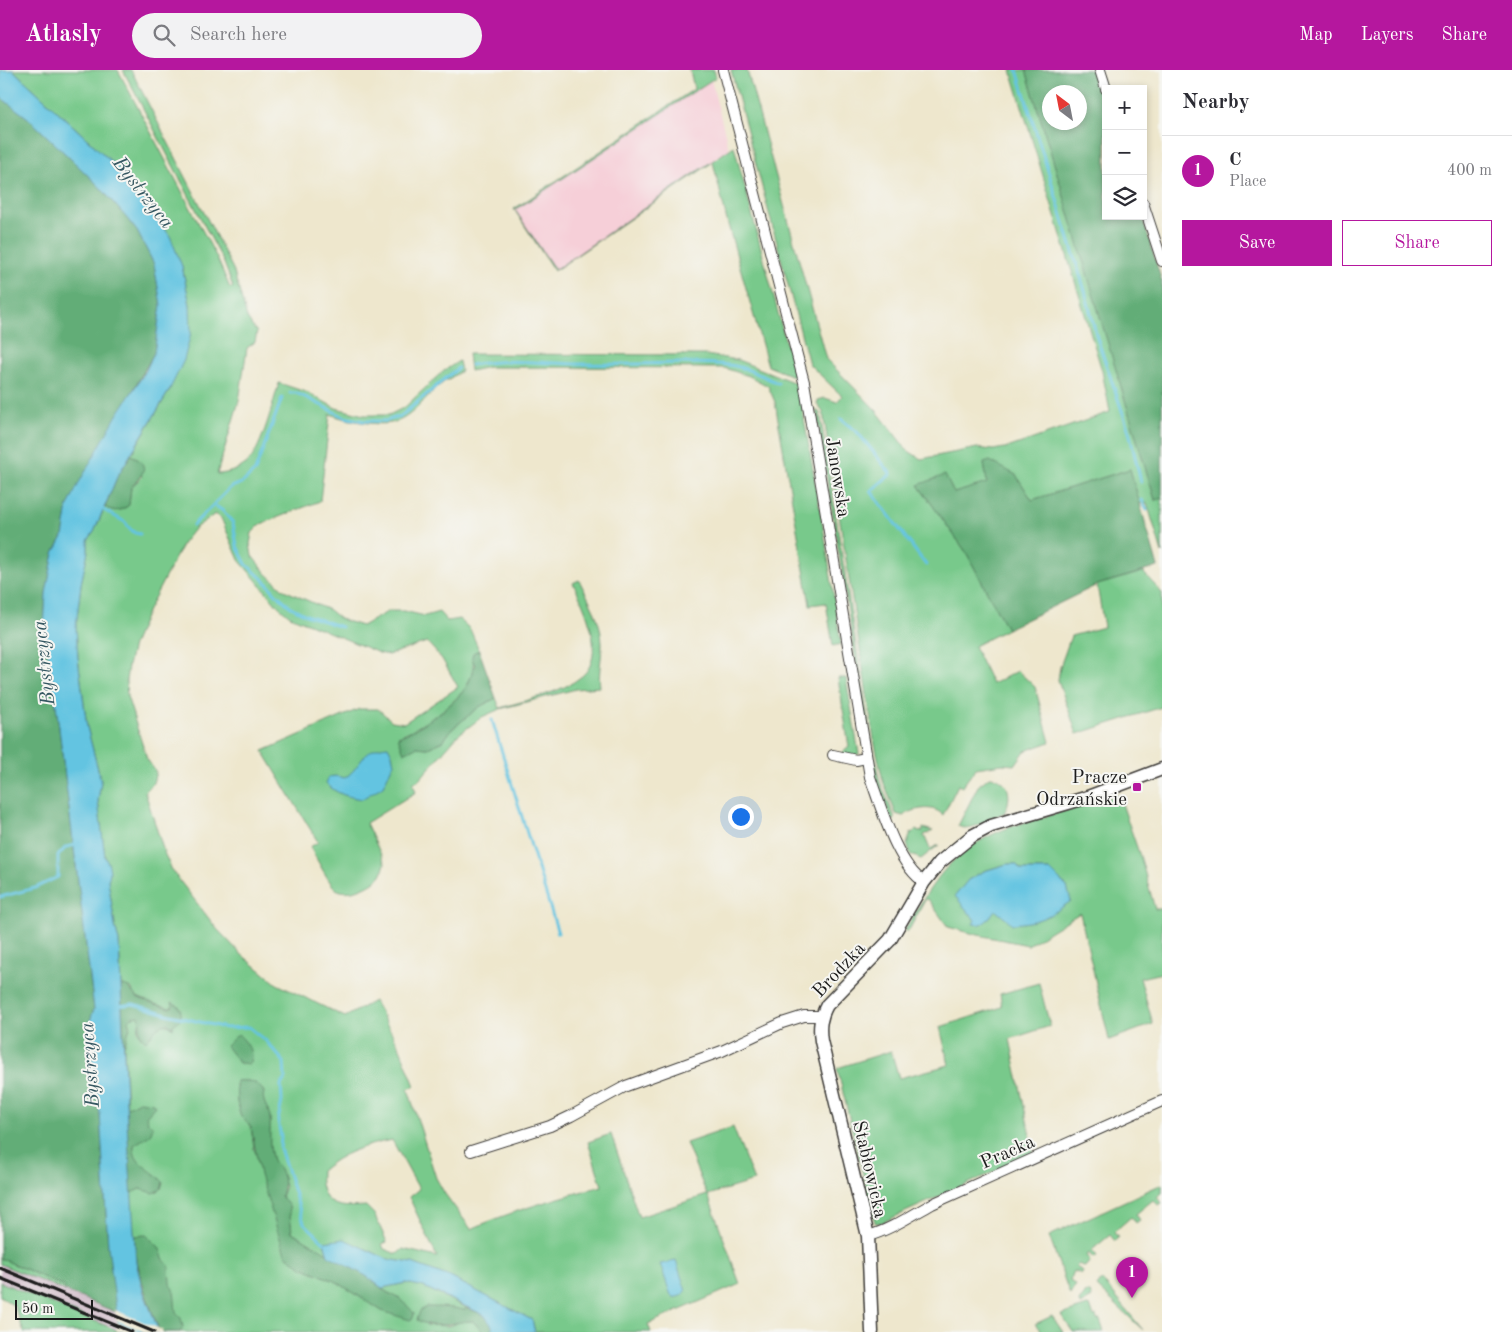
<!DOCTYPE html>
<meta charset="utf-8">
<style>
body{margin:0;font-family:"Old Standard TT",serif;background:#f2f2f3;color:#2b2b33}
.controls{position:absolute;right:15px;top:15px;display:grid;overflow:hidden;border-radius:0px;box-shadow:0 2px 8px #0003}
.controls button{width:45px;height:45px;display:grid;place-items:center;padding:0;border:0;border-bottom:1px solid #e1e1e2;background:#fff;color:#2b2b33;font:25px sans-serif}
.compass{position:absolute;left:1042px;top:15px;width:45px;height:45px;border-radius:50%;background:#fff;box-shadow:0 2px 8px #0003;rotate:328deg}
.scale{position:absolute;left:15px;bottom:12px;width:78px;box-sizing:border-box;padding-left:5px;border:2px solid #1c1c1c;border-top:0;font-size:14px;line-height:18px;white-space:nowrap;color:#1c1c1c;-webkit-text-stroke:4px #f6f6f2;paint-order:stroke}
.you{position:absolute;left:740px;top:746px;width:18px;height:18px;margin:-12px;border:4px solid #fff;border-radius:50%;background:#1a73e8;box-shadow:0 0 0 8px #1a73e833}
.badge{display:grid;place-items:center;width:32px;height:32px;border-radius:50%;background:#b5179e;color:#fff;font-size:16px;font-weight:700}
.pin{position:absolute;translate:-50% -41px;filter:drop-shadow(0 1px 2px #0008)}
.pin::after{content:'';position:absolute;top:26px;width:18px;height:15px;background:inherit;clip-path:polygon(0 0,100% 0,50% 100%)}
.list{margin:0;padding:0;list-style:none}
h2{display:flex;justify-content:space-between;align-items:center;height:65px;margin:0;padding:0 20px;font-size:21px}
h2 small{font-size:16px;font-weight:400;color:#7c7c81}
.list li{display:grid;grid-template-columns:32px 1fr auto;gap:15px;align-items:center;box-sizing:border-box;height:70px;padding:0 20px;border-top:1px solid #e1e1e2}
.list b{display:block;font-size:19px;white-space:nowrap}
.list p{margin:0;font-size:16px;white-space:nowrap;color:#7c7c81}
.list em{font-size:16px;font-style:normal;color:#7c7c81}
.actions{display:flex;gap:10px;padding:15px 20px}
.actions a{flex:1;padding:11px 0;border:1px solid #b5179e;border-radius:0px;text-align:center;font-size:18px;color:#b5179e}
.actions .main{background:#b5179e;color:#fff}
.icon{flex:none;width:28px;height:28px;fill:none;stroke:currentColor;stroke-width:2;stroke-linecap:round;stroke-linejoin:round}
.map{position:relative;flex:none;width:1162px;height:1262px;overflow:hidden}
header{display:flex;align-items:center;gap:30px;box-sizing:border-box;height:70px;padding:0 25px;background:#b5179e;color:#fff}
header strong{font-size:24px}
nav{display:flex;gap:28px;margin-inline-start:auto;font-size:18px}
.search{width:350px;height:45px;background:#f2f2f3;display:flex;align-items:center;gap:12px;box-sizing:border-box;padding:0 18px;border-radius:28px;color:#7c7c81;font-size:19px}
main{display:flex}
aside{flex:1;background:#fff}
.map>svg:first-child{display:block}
</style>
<header>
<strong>Atlasly</strong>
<div class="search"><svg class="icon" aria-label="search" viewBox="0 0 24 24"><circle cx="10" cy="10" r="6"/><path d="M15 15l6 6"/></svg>Search here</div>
<nav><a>Map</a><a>Layers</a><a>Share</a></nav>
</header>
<main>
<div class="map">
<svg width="1162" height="1262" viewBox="0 0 1162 1262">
<rect width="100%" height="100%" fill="#f6f6f2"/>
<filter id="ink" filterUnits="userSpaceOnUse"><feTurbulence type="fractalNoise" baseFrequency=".02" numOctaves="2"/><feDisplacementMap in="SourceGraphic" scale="10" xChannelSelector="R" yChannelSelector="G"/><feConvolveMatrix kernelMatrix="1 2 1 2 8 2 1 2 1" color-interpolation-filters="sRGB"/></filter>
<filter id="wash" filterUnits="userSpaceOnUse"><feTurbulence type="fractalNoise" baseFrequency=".0096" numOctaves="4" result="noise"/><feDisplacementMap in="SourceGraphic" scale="20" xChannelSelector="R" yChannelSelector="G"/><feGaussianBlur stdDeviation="1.12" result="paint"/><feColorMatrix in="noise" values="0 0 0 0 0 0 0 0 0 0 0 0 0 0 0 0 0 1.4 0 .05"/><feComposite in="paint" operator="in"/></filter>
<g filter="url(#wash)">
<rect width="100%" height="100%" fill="#eee7cd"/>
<polygon fill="#f6cfd8" points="711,10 729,79 555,200 515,140"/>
<polygon fill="#d1bdca" points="0,1194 63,1220 164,1262 121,1262 0,1212"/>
<g fill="#78c98b" stroke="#4a7254" fill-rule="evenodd">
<path d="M13,0H118L217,188L230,218L233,217L224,193L123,0H131L233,199L247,248L252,256L257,262L255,272L247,278L239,331L217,404C228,404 241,399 249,391C262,377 273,332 279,313L306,322L336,338L364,345H389L405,337L442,302L459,291L461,301C454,306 446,310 439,316C424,328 411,350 391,353C375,356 344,350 330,344L320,431L261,454L252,463L250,474L252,486L266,503L284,520L329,540L340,549L362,556L389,541H404L425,546L439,542L447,551L459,549L470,559L479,580L473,583C474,594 473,603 468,613C460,632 418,659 398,666L416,677L428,678L443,671L452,659L479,637L496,628L500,638C525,630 562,623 582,606C607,585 585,537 573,513L579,510C589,530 602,551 602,574C602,588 598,602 600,617L576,619L500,639L482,647L458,665L419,710L413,713L416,722L366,753L385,793C384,797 383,802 381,805C374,815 346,828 335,818C329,813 315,786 310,777L318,772L263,681L359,639H378L392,651L404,653L458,617L442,589L427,572L388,585L379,583L290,546L279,537L239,490L221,448L215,444L195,458L183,473L148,540L133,575L128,596L126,611L127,626L147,689L156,702L153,713L145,722L165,785L173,802L217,859L241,884L277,914L345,947L374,931L399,976L415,1016L408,1019L436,1108L445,1124L471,1159C514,1140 558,1128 602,1116L588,1072L611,1064L639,1147L707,1125L686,1073L733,1057L754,1111L708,1125L740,1214L648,1254L651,1262H535L532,1250L450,1207L412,1193L387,1189L366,1179L324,1172L328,1185L292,1162L289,1137L281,1127L285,1116L280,1100L272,1091L269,1072L270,1046L262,1028L264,1022C257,1011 249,1010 236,1011L237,1032L241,1047L251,1057L254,1079L302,1197L337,1212L382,1241L400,1228L388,1223L382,1218L406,1213L424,1217L467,1238L464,1240C455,1238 447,1240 438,1237L426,1255L448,1256L463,1251H473L483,1262H164L136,1192L131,1123L124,976L130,957L128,951L132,947L139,946L140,948L138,960L141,967L151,966C155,956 164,951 173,958V936L168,938L165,936C161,937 140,929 136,926C133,924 133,922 132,919L122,915L121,916L119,872L115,856L108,810V793L105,787L98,731L101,711L87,657L78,588L76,557L81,514L88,481V470L94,462L105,437C114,443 121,441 129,435L131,417L142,407L137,388L131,385L169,321L190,235L182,196L143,129L129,108ZM392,1070L419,1119L409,1127L437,1187L403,1179L397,1184L384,1179L382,1174L387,1172L374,1144L366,1136C349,1137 327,1140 322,1118C320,1113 321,1106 321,1101C341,1083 366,1075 392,1070Z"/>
<polygon points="690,0 714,0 716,7 515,140 555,200 734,76 795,307 768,296 727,151 713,92 554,201 514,139 694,19"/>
<path d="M731,0H747L826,289L876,340L907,380L921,389L977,378L993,380L1010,377L1110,342L1102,301L1011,0H1026L1155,430L1162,428V483L1147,433L1140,434L1130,399L1032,430L1016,405L984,394L988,413L954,423L918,415L966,482L1007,559L974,576L992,614L1018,601L1035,617L1050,672L1025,681L1015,695L1002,694L976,698L962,717L958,715L943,745C932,734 914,739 903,746L896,744L883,711L874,670L823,342L817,334L818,330L825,328L837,332L842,326L809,294Z"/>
<polygon points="468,284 706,285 738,290 798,314 826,474 841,574 833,576 826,533 810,535 775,332 768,316 749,306 724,298 489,297 470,301"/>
<polygon points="816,340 820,343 871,672 880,712 895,748 894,751 891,749 877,712 872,692"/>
<polygon points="1143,502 1162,523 1162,637 1077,664 1058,610 1060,597 1071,566 1104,557 1097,515"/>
<polygon points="838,608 846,608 859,684 852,687 841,684 849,677"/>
<path d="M989,707C1010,707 1013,728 1004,743C990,748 971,763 958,756L978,716Z"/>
<path d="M1119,725L1141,789L1155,839H1162V903L1140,908L1153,954L1109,970L1080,843L1028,875L978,865L948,857L928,829L925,830L908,862L905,860C936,807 952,778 1013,756ZM1007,794H1016L1021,800H1050L995,840L975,850L959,829L968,810L984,801Z"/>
<polygon points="923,758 933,761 924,765 930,779 939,775 921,789 911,785 907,774 911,763 917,760 918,762 923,761"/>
<polygon points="1039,913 1050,956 1010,969 1034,1084 881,1153 875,1153 837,998 891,981 899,1008 949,995 940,957 1002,937 1000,924"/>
<polygon points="1162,1114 1162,1123 1157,1127 1162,1133 1158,1135 1153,1130 1136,1144 1140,1150 1136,1153 1131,1147 1114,1162 1118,1168 1115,1171 1110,1165 1092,1180 1097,1186 1093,1188 1089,1183 1086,1185 1090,1191 1085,1197 1078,1194 1076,1197 1083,1201 1082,1204 1074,1201 1070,1211 1076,1215 1070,1225 1049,1166"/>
<polygon points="0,1188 65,1217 63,1220 0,1194"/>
<polygon points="1102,1210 1143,1260 1097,1217"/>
<polygon points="0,1212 119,1261 120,1262 24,1262 14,1236 0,1226"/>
<polygon points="1086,1222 1090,1223 1092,1228 1080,1235 1079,1232"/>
<polygon points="1090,1235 1094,1247 1096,1246 1097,1250 1100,1250 1104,1262 1073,1262 1061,1245"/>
<polygon points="1052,1246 1063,1262 1042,1262 1035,1254"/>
</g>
<g fill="#62ad77" stroke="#3f644a" fill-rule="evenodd">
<path d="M1026,0H1099L1106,26V146H1142L1162,212V428L1155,430ZM1050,22H1080V52H1050Z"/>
<polygon points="0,27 28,48 99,116 125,146 137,161 154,194 161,235 154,283 68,436 63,467 54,483 46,523 44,559 56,634 94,939 90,951 95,978 92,988 100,1044 108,1176 118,1243 63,1220 65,1217 0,1188"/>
<path d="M131,385C152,396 143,404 131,417L129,435C121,441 114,443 105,437L117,407Z"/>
<polygon points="990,391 1016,405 1032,430 1130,399 1158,497 1097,515 1007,559 966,482 918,415 945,405 954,423 987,413 984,393"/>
<path d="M479,580L496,628L479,637L452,659L443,671L428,678L416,677L404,683L398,667C419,659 457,634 468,614C471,609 471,602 475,596L472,588L473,583Z"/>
<path d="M122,915C132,916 130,922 137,927C144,931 162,936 170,938L173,936L172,932L179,936C183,945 182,950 173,955V958L168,954C155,955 154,963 146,971C135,963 142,956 139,946L132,947L128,951L130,957L124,976L121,916Z"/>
<path d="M238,964C246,971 255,983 249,994L239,993L226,976Z"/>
<path d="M236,1011C249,1010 257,1011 264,1022C261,1032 269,1038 270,1048C271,1062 268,1072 272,1087C273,1093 277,1095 280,1100C286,1110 283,1117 281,1126L289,1136L292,1162L366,1206L388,1223L400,1228L414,1243L413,1248L410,1250L382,1241L337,1212L302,1197L285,1184L260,1105L251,1057L241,1047L237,1032Z"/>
<path d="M139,1031L153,1033L155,1036L146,1046L148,1052L153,1057L150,1065L134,1075C132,1095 153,1099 163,1112L161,1119L154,1123L140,1119L131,1123L126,1038Z"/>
<path d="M146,1165L159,1177L164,1190L169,1195L170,1214L174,1219L176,1243L181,1248L183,1257L180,1262H164L159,1260C146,1226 137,1203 134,1166Z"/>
<path d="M427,1237C439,1237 453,1237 464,1240L467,1238L484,1245L493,1256L492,1262H483L473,1251C453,1251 436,1261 417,1250L420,1241Z"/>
</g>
<g fill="#63c4e1" stroke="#40707e">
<path d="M0,0H13L129,108L170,166L182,196L190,235L191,263L184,290L169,321L117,407L94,462L88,470V481L81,514L76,557L78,588L87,657L101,711L98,731L105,787C109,794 112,802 108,810L115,856L119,872L127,1053L136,1192L143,1220L159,1262H120L119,1261L108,1176L100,1044L92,988L95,978L90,951L94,939L56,634L44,559L46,523L54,483L63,467L68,436L80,411L117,345L145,302L154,283L161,235L154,194L137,161L125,146L99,116L28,48L0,27Z"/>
<path d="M388,676L392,684L394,693L383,716L362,729C348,727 336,724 326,713L329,707L335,706L345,708C364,694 361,678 388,676Z"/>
<path d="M1007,794H1016L1021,800H1050L1067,817L1071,831C1049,847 1040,852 1012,854L995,840C989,848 985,857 973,854L975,850L955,826L968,810L984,801Z"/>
<polygon points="344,1169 387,1189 412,1193 450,1207 532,1250 535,1262 492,1262 492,1256 484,1245 424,1217 406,1213 382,1218 366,1206 328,1185 324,1172"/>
<path d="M676,1191L686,1221C683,1226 677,1228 672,1227L670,1223L660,1194Z"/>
</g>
<g fill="#eee7cd">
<polygon points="115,1240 162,1260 162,1262 145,1262 116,1250"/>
<polygon points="116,1252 141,1262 117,1261"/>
</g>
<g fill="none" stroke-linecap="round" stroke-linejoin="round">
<g stroke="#63c4e1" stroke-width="3">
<polyline points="1017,0 1085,221 1097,268 1129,361 1141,412"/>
<path d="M471,295C510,288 547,294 586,294C619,295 652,293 685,293C702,293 719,293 735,296C750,299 764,307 778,313"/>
<polyline points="290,323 296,323 309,329 344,347 364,351 386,351 401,346 458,298"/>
<polyline points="841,349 858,363 891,404 871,421 926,495"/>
<polyline points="1142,430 1147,440"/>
<polyline points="214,435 223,441 233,453 237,476 246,494 265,511 276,524 291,537 306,545 341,557"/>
<polyline points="100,438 125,452 130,459 135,463 140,464"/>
<polyline points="193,455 231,417 242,413 255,401 282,328"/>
<polyline points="492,650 558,863"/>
<polyline points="0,827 35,818 58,807 58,786 66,777 76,775"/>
<polyline points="118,936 133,934 170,945 226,958 249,957 266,971 284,992 285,1009 281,1015 282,1031 278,1050 281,1068 280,1078 304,1153 324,1172"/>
</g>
</g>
</g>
<g filter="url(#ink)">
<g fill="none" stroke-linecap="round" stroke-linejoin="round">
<defs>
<g id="minor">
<path d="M723,0L804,312L870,707C881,737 897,795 924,812"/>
<polyline points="1100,0 1106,19"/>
<polyline points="1143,133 1162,191"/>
<polyline points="833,685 856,690 866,688"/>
<polyline points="471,1081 550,1056 571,1046 626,1016 722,981 782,953 804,946 821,946"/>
<path d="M868,1166C890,1160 912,1145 932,1134L1162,1031"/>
</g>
<path id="tertiary" d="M872,1262L868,1166L821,971C819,957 820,948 827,935L890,870L924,812L940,792L972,766L991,756L1085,728L1162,699"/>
</defs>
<use href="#minor" stroke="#3c3a37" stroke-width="12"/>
<use href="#tertiary" stroke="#3c3a37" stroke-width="15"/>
<use href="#minor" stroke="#fff" stroke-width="10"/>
<use href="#tertiary" stroke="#fff" stroke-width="12"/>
<g stroke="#1c1c1c" stroke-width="3">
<polyline points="0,1198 154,1262"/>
<polyline points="0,1208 132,1262"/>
</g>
</g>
</g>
<rect fill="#b5179e" stroke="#f6f6f2" stroke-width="2" x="1132" y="712" width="10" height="10" rx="2.5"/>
<g text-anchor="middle" stroke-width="4" stroke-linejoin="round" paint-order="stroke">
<g font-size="19" fill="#1c1c1c" stroke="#f6f6f2">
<text transform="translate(839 407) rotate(81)" y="7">Janowska</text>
<text transform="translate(838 899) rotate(-47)" y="7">Brodzka</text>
<text transform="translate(1007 1081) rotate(-24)" y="7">Pracka</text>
<text transform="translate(871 1099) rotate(77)" y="7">Stabłowicka</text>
</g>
<g font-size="19" fill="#1c1c1c" stroke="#f6f6f2" text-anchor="end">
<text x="1127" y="713">Pracze<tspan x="1127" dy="22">Odrzańskie</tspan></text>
</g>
<g font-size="20" font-style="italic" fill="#355761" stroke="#f6f6f2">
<text transform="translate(144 122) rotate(52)" y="7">Bystrzyca</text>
<text transform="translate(43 593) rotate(-96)" y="7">Bystrzyca</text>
<text transform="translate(89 995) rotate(-94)" y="7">Bystrzyca</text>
</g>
</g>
</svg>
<div class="controls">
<button>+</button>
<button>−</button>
<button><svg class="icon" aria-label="layers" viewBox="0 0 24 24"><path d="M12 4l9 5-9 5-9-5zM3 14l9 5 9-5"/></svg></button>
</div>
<svg class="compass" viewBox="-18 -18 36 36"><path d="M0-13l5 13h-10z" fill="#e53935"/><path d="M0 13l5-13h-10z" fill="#7c7c81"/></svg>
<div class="scale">50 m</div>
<div class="you"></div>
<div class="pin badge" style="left:1132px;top:1228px">1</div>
</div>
<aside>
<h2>Nearby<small></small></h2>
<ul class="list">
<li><span class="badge">1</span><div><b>C</b><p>Place</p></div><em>400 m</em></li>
</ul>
<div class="actions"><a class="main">Save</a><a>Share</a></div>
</aside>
</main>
